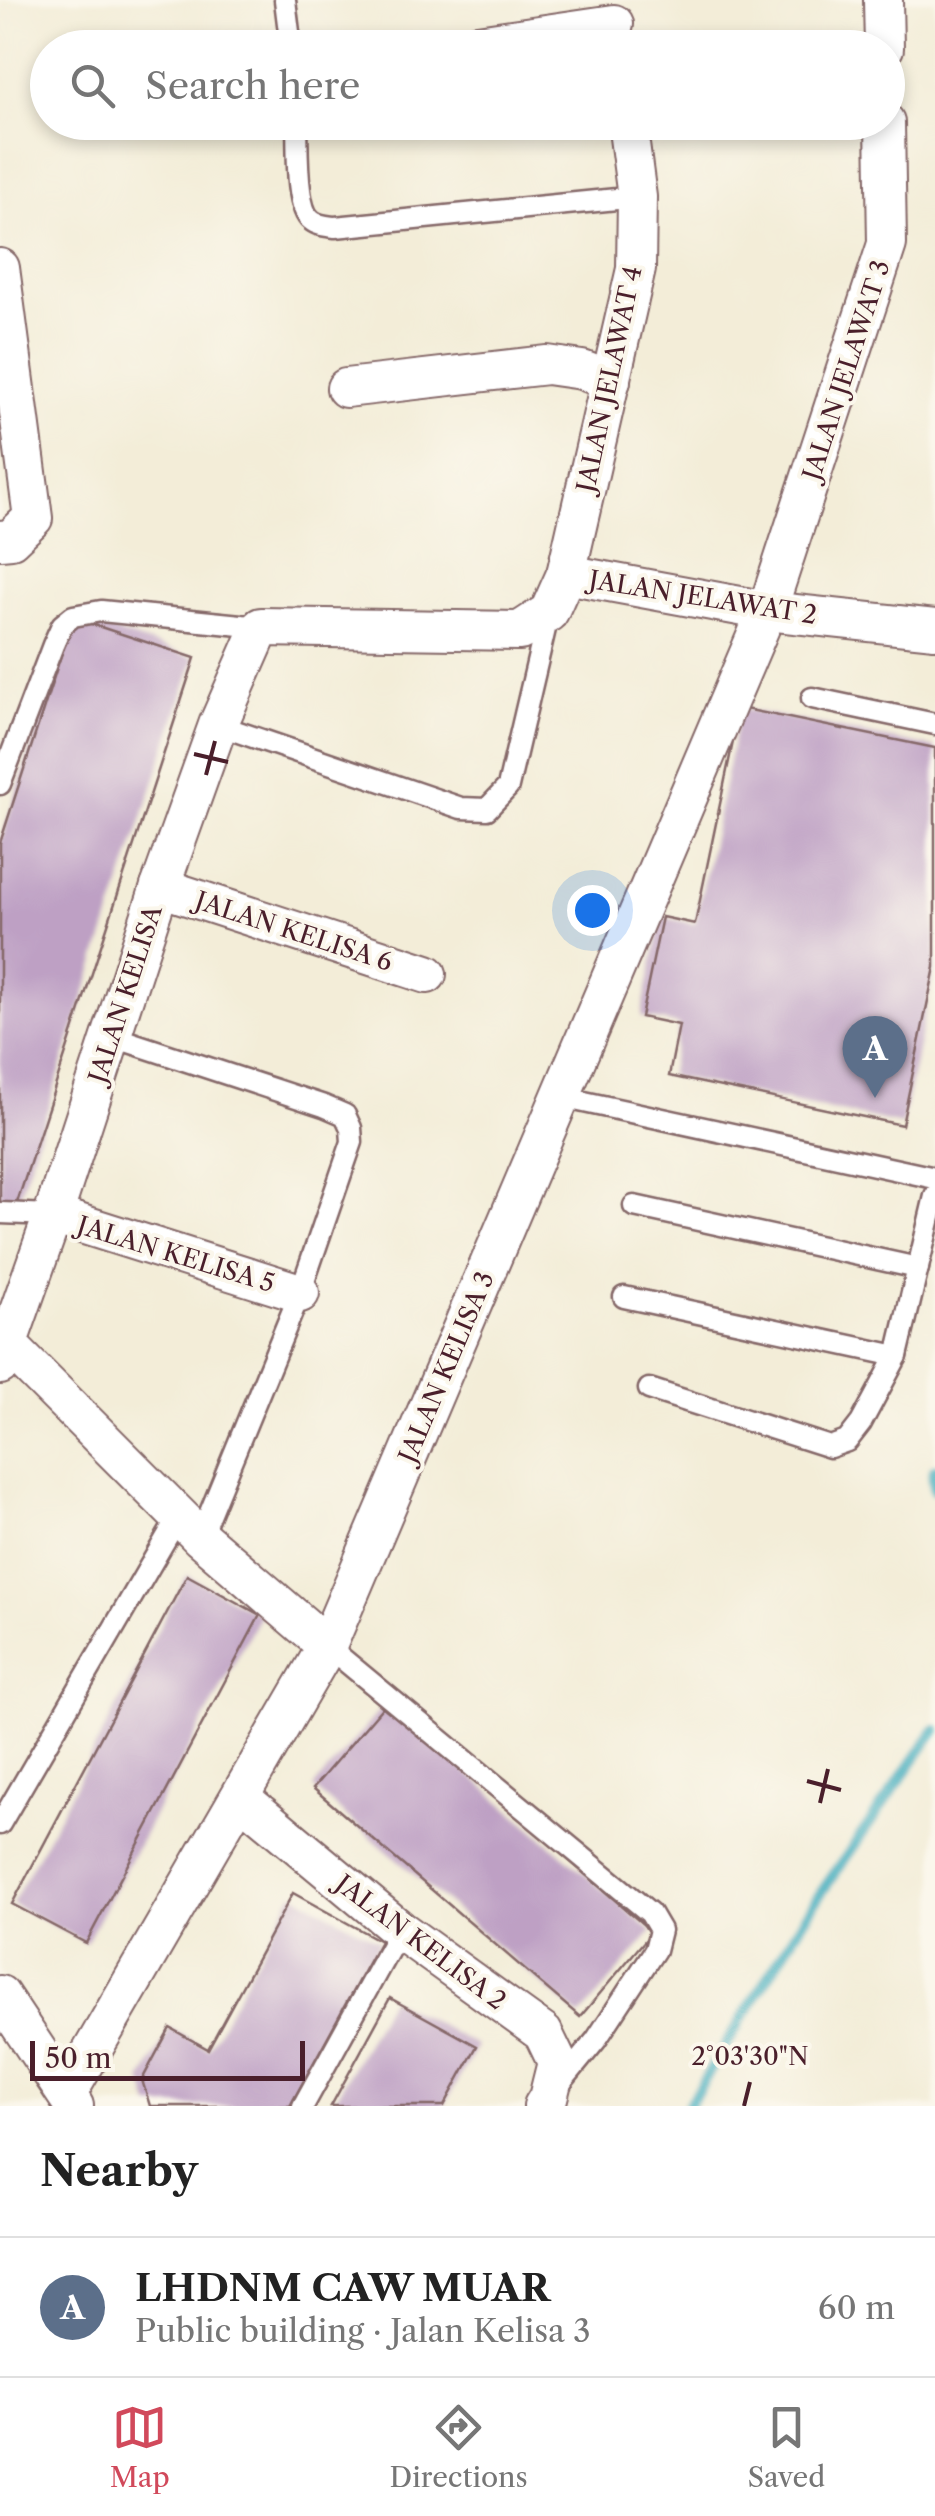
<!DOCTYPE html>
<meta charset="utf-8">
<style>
body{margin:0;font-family:"Libre Caslon Text",serif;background:#f6f6f6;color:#222}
.scale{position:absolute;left:30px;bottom:25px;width:275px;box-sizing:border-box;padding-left:10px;border:5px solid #4a1f2b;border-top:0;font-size:28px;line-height:35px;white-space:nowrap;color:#4a1f2b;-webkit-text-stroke:8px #fbf7ec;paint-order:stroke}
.you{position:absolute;left:592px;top:910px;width:35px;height:35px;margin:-25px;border:8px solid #fff;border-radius:50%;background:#1a73e8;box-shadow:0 0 0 15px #1a73e833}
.badge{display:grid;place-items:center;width:65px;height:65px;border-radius:50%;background:#d1495b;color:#fff;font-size:32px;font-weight:700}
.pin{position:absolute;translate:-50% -82px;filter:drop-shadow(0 2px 5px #0008)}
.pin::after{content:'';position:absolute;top:52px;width:35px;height:30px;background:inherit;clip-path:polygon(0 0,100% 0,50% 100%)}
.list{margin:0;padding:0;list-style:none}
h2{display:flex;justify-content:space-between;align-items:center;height:130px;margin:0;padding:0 40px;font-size:42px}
h2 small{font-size:32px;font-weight:400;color:#767676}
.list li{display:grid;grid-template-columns:65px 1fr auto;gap:30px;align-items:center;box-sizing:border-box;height:140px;padding:0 40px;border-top:2px solid #e0e0e0}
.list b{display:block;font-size:38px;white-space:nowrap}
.list p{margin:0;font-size:32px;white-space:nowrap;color:#767676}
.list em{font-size:32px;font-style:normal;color:#767676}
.icon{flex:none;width:55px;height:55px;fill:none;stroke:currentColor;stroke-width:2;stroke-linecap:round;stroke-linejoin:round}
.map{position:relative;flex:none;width:935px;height:2106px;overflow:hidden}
.search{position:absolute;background:#fff;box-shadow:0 5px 15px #0003;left:30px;right:30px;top:30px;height:110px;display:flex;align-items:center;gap:25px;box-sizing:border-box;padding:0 35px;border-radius:55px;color:#767676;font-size:38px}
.sheet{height:270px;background:#fff}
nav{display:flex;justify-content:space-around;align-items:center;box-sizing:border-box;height:140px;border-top:2px solid #e0e0e0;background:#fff;font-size:28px;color:#767676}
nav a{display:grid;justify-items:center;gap:5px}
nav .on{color:#d1495b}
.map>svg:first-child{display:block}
</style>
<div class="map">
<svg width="935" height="2106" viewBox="0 0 935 2106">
<rect width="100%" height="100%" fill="#fbf7ec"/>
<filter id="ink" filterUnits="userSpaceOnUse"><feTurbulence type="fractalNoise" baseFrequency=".01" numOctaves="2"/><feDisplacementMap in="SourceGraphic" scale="20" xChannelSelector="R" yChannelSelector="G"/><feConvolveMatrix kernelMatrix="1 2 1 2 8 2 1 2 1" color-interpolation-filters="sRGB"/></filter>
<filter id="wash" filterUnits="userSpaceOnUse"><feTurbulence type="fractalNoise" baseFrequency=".0048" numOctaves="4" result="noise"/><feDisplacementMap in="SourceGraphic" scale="40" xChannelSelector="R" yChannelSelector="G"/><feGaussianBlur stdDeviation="2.25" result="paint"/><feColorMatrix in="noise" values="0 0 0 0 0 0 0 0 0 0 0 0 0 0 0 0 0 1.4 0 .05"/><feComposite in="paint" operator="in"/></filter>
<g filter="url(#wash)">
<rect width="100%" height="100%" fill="#f3edd8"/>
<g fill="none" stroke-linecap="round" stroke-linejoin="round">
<g stroke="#3facbd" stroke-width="11">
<polyline points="935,1469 933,1476 935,1490"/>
<polyline points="688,2106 818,1897 935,1730"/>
</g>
</g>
<g id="blocks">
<g fill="#bea0c4">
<polygon points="73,618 195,658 15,1209 0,1204 0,843"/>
<polygon points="740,708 935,748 935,967 902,1125 669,1076 679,1025 641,1017 662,917 695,924"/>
<polygon points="187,1575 260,1615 86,1943 12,1904"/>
<polygon points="386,1703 652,1932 580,2017 313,1788"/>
<polygon points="293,1893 380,1941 290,2106 150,2106 142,2080 170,2028 208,2049"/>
<polygon points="390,1998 477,2046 444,2106 331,2106"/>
</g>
</g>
</g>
<g filter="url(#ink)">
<use href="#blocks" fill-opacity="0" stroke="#856768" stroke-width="2.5"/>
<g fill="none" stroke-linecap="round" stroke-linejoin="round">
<defs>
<g id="service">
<polyline points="285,0 291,48"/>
<path d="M297,122C298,145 295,207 311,220C318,226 327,226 335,227L637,197"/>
<polyline points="812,698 935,724"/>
<polyline points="218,725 461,808 487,809 508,787 549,612"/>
<polyline points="0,784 53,645 62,625 73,616 101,611 261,627"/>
<polyline points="111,1036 324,1106 345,1115 351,1128 352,1142 300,1293 200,1537"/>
<polyline points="561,1097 935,1178"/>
<polyline points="634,1206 918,1268"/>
<polyline points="0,1213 53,1215"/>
<polyline points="624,1297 897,1356"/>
<polyline points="649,1389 830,1447 847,1441 861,1423 897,1356 935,1196"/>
<polyline points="327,1646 650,1913 660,1930 655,1950 596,2040 559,2085"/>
<polyline points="0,1824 179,1516"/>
<polyline points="303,2106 400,1930"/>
</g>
<g id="minor">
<polyline points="883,0 884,48"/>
<polyline points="450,48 614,24"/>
<polyline points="0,268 33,518 11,539 0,540"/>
<polyline points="346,388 547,365 582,370 611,381"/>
<polyline points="566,574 767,611 935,629"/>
<polyline points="160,887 427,974"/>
<polyline points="53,1215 300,1293"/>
<polyline points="7,1344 200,1537 327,1646"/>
<polyline points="0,1365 53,1215 160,887 218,725 261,627 520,631 549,612 566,574 636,269 637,197 627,122"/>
<polyline points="241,1798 400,1930 543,2033 557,2062 548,2098 543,2106"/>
<polyline points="0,1995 74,2106"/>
<polyline points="67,2094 327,1646 767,611 887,244 885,122"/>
</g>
</defs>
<use href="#service" stroke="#856768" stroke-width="25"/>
<use href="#minor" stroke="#856768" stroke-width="42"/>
<use href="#service" stroke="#fff" stroke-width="20"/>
<use href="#minor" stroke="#fff" stroke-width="38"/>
</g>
</g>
<path fill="none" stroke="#4a1f2b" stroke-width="4" d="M194,754L228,762M206,775L215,741M807,1781L841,1790M820,1803L828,1769M744,2106L750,2082"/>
<g text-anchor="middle" stroke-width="8" stroke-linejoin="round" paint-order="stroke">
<g font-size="25" fill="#4a1f2b" stroke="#fbf7ec">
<text transform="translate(846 370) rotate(-72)" y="9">JALAN JELAWAT 3</text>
<text transform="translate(609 379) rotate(-78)" y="9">JALAN JELAWAT 4</text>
<text transform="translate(703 597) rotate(9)" y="9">JALAN JELAWAT 2</text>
<text transform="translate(294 931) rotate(18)" y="9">JALAN KELISA 6</text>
<text transform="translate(125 994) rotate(-72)" y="9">JALAN KELISA</text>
<text transform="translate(176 1254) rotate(17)" y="9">JALAN KELISA 5</text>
<text transform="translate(446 1367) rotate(-67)" y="9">JALAN KELISA 3</text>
<text transform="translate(421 1942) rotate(37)" y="9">JALAN KELISA 2</text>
</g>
</g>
<g font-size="25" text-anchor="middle" fill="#4a1f2b" stroke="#fbf7ec" stroke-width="8" stroke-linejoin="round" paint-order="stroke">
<text x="750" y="2065">2°03'30"N</text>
</g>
</svg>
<div class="scale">50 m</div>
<div class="you"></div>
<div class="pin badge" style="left:875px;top:1098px;background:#5c6f8a">A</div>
<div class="search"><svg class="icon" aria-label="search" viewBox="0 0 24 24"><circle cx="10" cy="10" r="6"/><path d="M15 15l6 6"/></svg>Search here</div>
</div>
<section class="sheet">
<h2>Nearby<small></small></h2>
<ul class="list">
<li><span class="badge" style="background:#5c6f8a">A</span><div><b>LHDNM CAW MUAR</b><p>Public building · Jalan Kelisa 3</p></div><em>60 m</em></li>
</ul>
</section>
<nav>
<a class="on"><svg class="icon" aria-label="map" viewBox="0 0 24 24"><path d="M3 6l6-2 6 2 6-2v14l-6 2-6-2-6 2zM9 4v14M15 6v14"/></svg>Map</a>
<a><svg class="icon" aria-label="directions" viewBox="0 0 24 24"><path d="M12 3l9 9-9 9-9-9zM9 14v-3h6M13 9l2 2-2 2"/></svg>Directions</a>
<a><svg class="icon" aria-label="saved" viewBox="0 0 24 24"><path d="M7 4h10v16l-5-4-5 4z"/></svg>Saved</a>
</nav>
